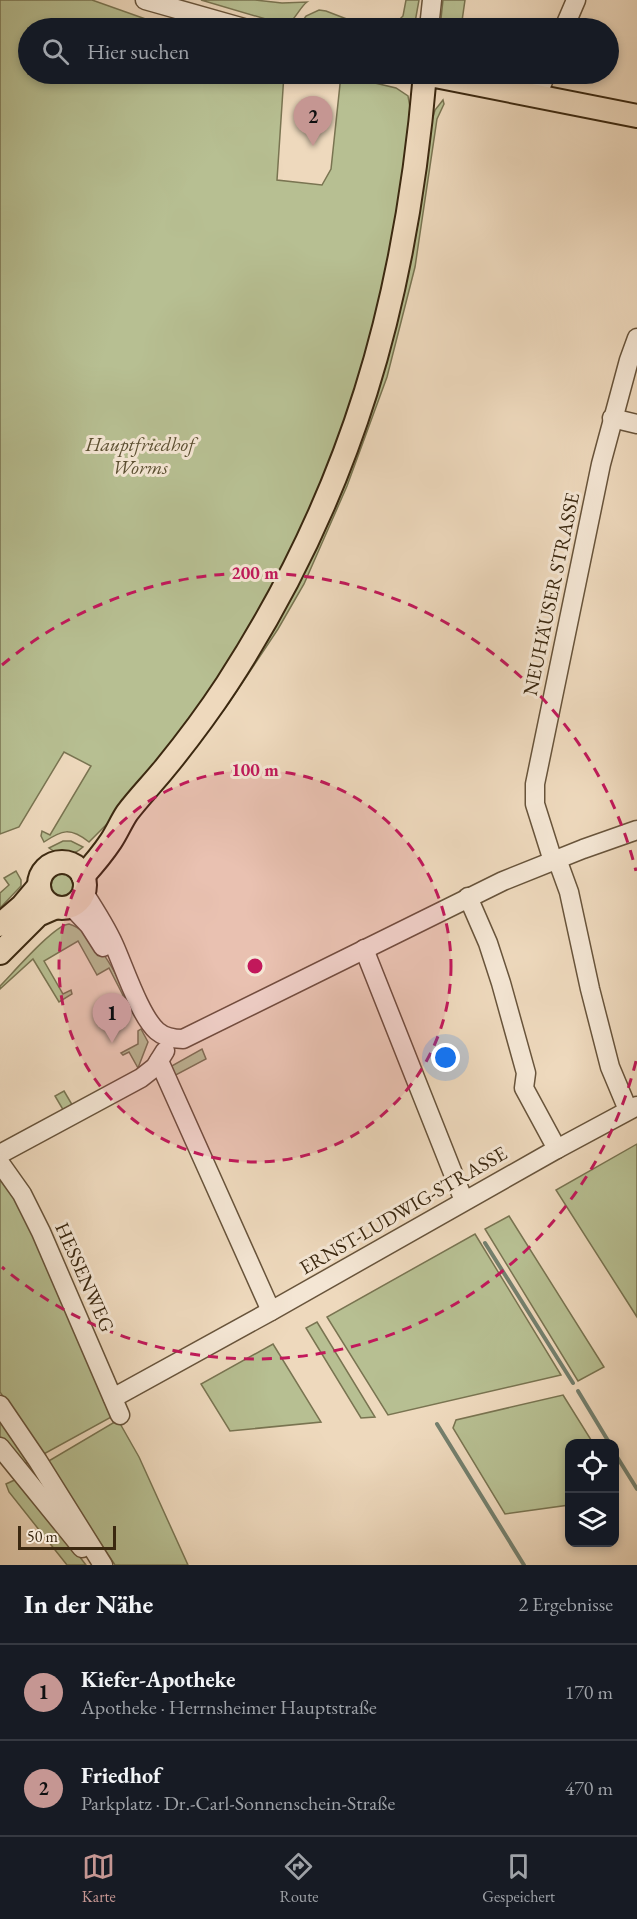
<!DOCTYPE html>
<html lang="de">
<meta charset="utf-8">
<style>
body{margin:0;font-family:"EB Garamond",serif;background:#242831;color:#f1f3f6}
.controls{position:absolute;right:18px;bottom:18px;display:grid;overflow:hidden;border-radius:12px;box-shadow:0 3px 9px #0003}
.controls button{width:54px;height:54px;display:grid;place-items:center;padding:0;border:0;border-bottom:2px solid #363941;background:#171b24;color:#f1f3f6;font:30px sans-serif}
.scale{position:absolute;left:18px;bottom:15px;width:98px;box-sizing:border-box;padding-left:6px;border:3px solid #3b2810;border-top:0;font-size:16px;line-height:21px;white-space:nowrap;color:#3b2810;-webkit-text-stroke:4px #f4e6d4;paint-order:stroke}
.you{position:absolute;left:446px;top:1058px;width:21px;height:21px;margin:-15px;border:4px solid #fff;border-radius:50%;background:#1a73e8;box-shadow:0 0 0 9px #1a73e833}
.badge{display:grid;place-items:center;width:39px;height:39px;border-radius:50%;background:#c59692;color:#111;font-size:20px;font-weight:700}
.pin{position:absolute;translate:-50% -50px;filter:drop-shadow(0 2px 3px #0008)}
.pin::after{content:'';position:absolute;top:32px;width:21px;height:18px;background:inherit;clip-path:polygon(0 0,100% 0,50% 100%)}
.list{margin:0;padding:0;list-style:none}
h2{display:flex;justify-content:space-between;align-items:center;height:78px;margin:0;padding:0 24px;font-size:26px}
h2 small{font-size:20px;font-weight:400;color:#9ea1a6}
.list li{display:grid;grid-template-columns:39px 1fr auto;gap:18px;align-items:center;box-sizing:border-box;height:96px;padding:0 24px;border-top:2px solid #363941}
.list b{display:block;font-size:22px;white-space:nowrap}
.list p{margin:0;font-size:20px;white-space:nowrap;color:#9ea1a6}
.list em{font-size:20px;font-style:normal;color:#9ea1a6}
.icon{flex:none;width:33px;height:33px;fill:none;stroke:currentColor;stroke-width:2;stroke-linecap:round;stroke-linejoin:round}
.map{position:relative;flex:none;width:637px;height:1565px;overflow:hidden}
.search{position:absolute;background:#171b24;box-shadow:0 3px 9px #0003;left:18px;right:18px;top:18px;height:66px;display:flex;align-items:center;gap:15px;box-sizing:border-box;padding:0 21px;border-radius:33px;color:#9ea1a6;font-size:22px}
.sheet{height:270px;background:#171b24}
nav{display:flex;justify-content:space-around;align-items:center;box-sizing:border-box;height:84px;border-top:2px solid #363941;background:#171b24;font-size:16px;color:#9ea1a6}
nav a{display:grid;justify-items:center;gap:3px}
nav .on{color:#c59692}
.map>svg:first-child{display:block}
</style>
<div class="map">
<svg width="637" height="1565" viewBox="0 0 637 1565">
<rect width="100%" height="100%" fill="#eed9bd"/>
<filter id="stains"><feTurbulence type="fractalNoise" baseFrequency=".00333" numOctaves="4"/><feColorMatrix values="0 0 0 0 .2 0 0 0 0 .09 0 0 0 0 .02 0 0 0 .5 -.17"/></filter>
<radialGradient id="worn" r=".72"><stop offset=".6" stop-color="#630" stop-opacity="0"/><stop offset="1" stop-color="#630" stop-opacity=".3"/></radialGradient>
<g fill="#b7bf92" stroke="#797451" stroke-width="1.5">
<path d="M0,0H92L171,28H28V74H284L277,180L322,185L331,169L341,75L396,88L408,96L410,107L408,140L397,221L359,389L299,542L216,689L119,812L89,842C70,827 62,830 44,842L41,836L42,831L50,835L91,766L64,752L19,827L0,834Z"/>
<path d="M201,0H255L282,3L307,2C299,8 295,21 286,25Z"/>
<polygon points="406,0 419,0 414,28 391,28 403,16"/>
<polygon points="443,0 465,0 461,28 440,28"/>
<polygon points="319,10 326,11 370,28 308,28 299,26 306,16"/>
<polygon points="443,100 444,104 437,119 415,267 387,377 347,486 304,584 278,629 229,703 167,784 232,689 400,305 418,223 432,121 435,110"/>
<path d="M63,841H71L83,847C72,857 61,857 49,848Z"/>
<circle cx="63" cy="886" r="16"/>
<polygon points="16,871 21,880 21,886 0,908 0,893 9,885 4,878"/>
<path d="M69,924C97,932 119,980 131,1003L128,1005L109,968L97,975L78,941L44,961L63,994L71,990L72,994L59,1002L33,959L0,989V986C13,973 54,925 69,924Z"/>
<polygon points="141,1029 148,1042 138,1068 129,1052 123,1055 121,1053 138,1044 138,1031"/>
<polygon points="202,1049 206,1059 172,1077 168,1068"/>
<polygon points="64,1091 74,1108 65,1113 55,1096"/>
<polygon points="637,1144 637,1317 556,1190"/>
<polygon points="0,1174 19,1196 115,1415 42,1455 0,1392"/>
<polygon points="509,1216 604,1367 578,1381 485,1229"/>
<polygon points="475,1234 561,1375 388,1415 327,1317"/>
<polygon points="317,1322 375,1417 361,1418 306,1328"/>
<polygon points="273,1344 321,1422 230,1431 201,1384"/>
<polygon points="563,1395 593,1443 570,1444 569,1505 505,1514 453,1428 456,1420"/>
<polygon points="0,1417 30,1461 21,1466 0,1437"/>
<polygon points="118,1420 139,1457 188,1565 115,1565 47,1462"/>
<polygon points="19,1478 86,1565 67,1565 9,1492 6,1484"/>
</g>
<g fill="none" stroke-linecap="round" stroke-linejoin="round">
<g stroke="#74806e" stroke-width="4">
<polyline points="485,1243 573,1383"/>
<polyline points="578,1391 610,1444"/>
<polyline points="437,1424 524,1565"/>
<polyline points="614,1452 637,1489"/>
</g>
<defs>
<g id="minor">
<polyline points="145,0 244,28"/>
<polyline points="429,28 432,0"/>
<polyline points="564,28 576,0"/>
<polyline points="537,96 546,74"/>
<polyline points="612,418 637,424"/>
<polyline points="557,859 569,892 590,989 610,1067 628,1110"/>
<polyline points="553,861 535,804 535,784 601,464 629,360 637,338"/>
<path d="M84,893C95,910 106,927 114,945C124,967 140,1016 157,1031C165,1038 174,1039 183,1039L503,881L583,849L637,830"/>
<polyline points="468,897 488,943 501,983 526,1073 524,1088 557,1149"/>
<polyline points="72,907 89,925 103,947"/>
<polyline points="364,949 464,1201"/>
<polyline points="159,1061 271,1311"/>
<polyline points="0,1154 141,1078 155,1067 165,1051"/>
<polyline points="0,1163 22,1194 41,1232 120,1415"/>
<polyline points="113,1398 271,1311 557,1149 637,1106"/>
<polyline points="0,1405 38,1461 103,1565"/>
<polyline points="0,1447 82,1548"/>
</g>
<g id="major">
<circle cx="62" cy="885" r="23"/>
<path d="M83,876C93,865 103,853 111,841C117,832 121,822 127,813C139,797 153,783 165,768C187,741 208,713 227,684C352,492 406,300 425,74L637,116"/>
<polyline points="0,925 22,906 38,887"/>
<polyline points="0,953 38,915 54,908"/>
</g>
</defs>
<use href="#minor" stroke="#68543b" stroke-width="21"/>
<use href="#major" stroke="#3b2810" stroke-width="26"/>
<use href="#minor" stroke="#f4e6d4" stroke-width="18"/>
<use href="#major" stroke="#eed9bd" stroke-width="22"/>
</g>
<circle cx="255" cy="966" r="196" fill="#c2185b" fill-opacity=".12"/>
<g fill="none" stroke="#c2185b" stroke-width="3" stroke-dasharray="10 8">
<circle cx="255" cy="966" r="196"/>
<path d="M636 1061A393 393 0 0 1 2 1267M2 665A393 393 0 0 1 636 871"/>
</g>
<g text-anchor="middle" stroke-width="6" stroke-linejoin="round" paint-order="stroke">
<g font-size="20" font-style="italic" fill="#5a4e30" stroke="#f4e6d4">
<text x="140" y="451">Hauptfriedhof<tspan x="140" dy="23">Worms</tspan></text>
</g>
<g font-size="20" fill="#3b2810" stroke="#f4e6d4">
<text transform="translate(551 594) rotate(-78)" y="7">NEUHÄUSER STRASSE</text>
<text transform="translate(403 1210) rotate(-30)" y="7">ERNST-LUDWIG-STRASSE</text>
<text transform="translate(85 1277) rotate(66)" y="7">HESSENWEG</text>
</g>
</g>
<circle cx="255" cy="966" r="9" fill="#c2185b" stroke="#f4e6d4" stroke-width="3"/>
<g font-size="18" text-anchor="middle" font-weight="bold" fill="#c2185b" stroke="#f4e6d4" stroke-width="6" stroke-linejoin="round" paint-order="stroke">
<text x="255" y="579">200 m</text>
<text x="255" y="776">100 m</text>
</g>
<rect width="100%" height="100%" filter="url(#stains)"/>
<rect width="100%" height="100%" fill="url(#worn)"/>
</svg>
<div class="controls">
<button><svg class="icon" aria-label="locate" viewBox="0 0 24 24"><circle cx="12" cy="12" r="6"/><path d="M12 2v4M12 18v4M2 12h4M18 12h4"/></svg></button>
<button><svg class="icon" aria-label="layers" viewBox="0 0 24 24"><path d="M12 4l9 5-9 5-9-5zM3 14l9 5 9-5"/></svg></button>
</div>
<div class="scale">50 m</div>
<div class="you"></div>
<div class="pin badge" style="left:112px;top:1043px">1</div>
<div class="pin badge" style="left:313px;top:146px">2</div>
<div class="search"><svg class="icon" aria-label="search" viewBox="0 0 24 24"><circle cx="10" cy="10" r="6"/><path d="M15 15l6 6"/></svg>Hier suchen</div>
</div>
<section class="sheet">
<h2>In der Nähe<small>2 Ergebnisse</small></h2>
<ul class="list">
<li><span class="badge">1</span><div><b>Kiefer-Apotheke</b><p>Apotheke · Herrnsheimer Hauptstraße</p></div><em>170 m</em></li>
<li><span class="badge">2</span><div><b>Friedhof</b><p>Parkplatz · Dr.-Carl-Sonnenschein-Straße</p></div><em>470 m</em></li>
</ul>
</section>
<nav>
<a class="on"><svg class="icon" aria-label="map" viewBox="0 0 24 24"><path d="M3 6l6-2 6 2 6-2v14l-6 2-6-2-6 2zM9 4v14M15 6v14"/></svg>Karte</a>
<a><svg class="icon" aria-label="directions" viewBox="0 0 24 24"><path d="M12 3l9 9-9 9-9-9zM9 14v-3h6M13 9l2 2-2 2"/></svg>Route</a>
<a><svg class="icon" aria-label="saved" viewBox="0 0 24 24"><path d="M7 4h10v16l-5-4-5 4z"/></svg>Gespeichert</a>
</nav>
